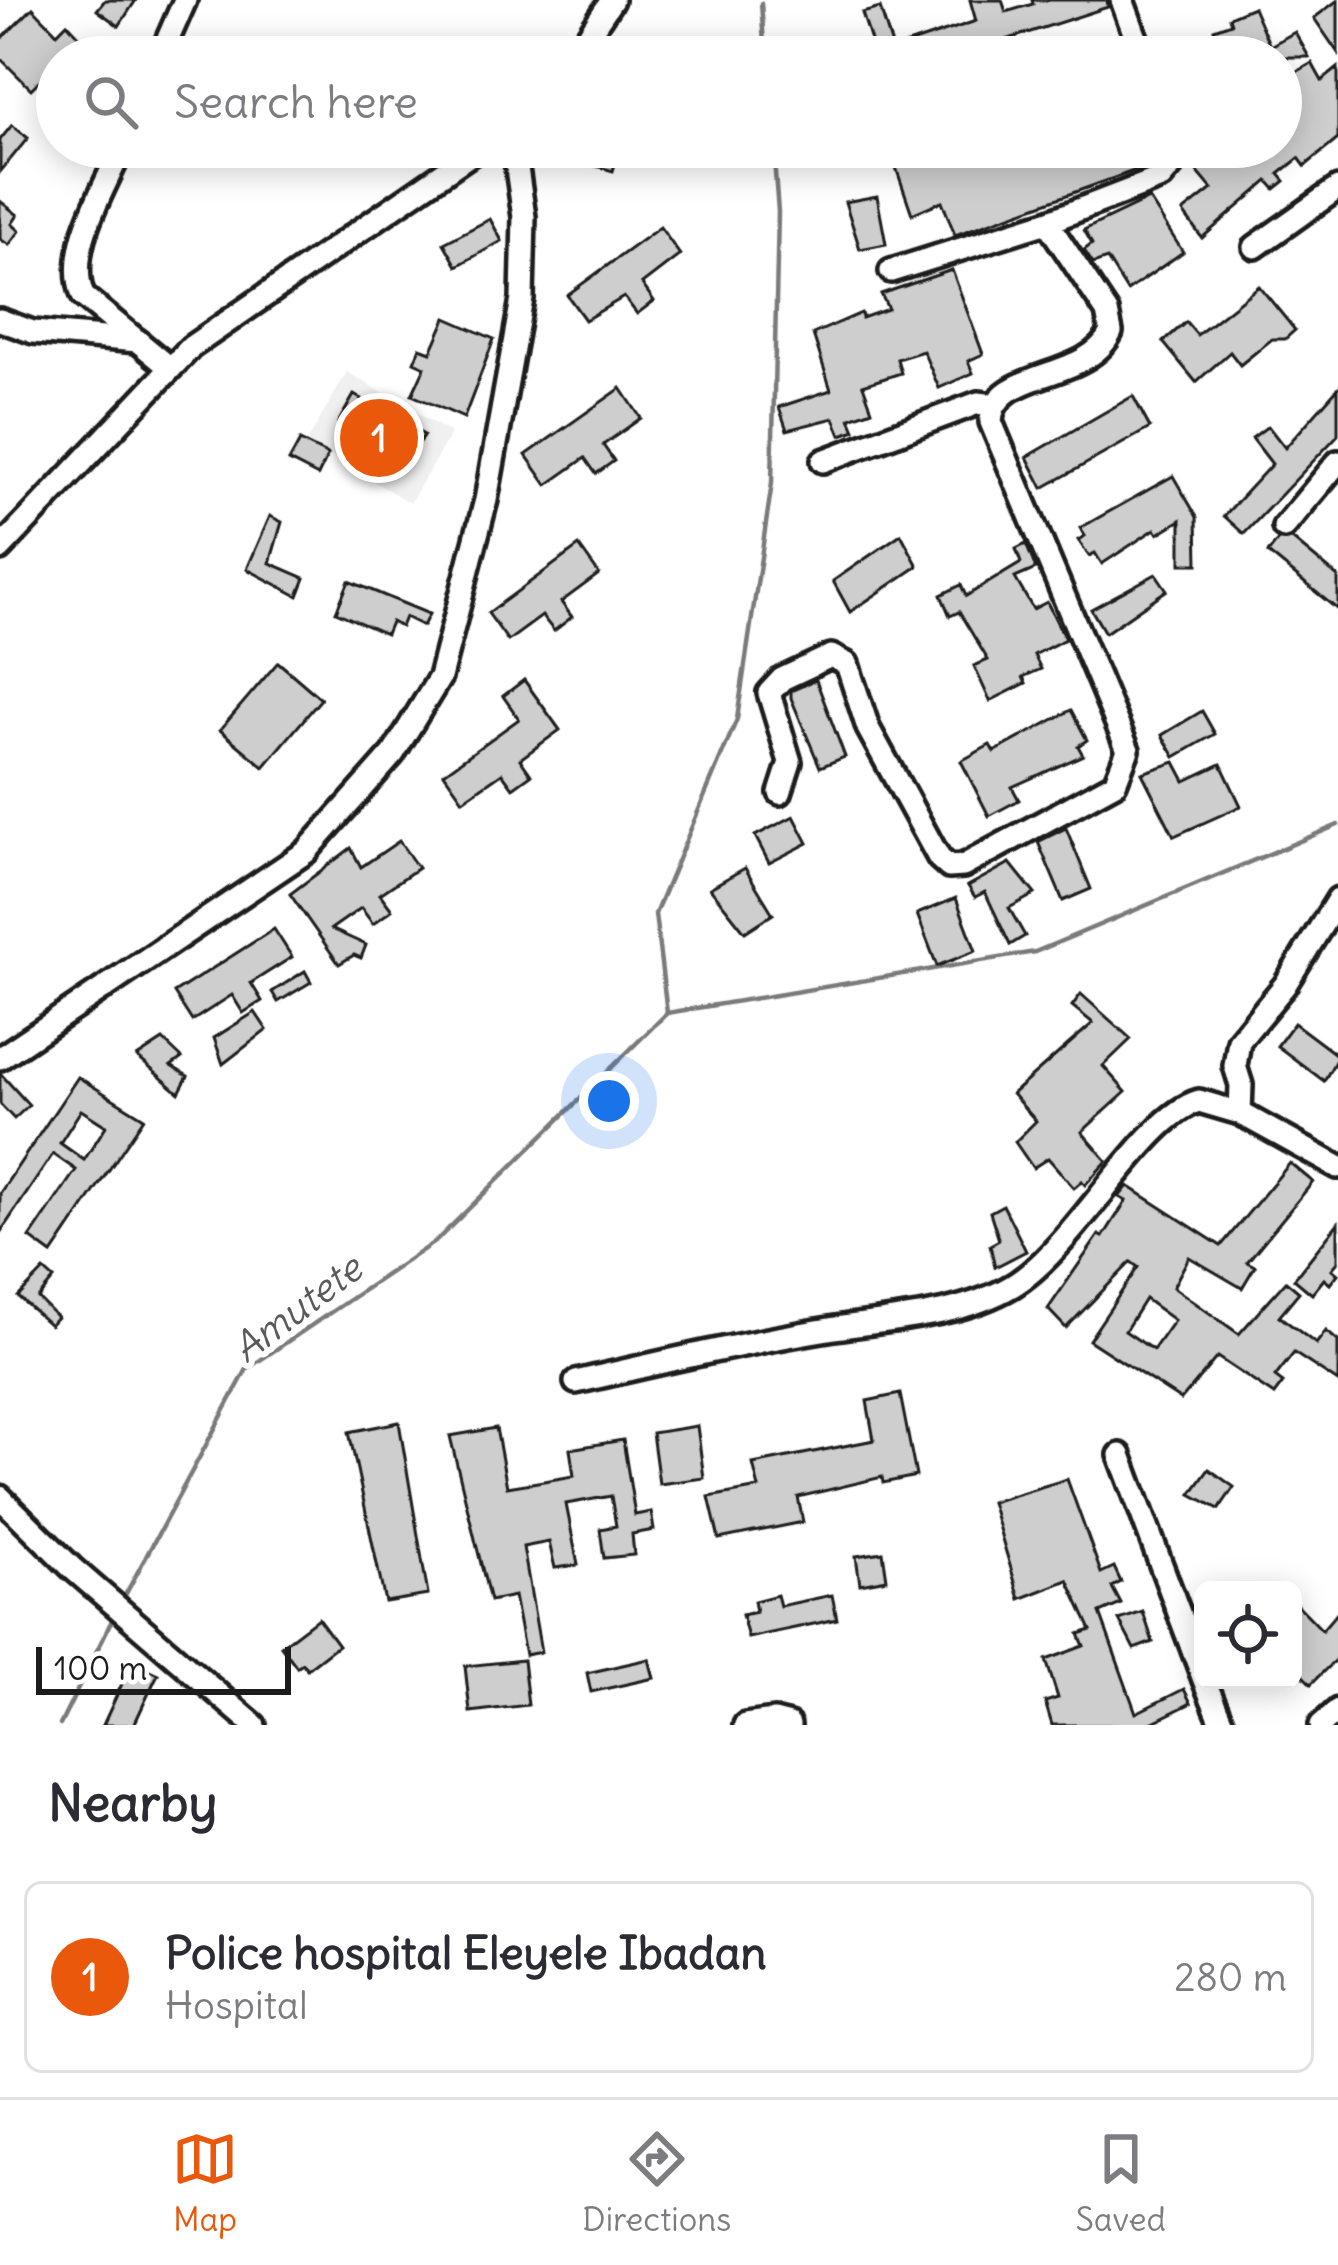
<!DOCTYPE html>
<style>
body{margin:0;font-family:Delius,sans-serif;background:#f2f2f3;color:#2b2b33}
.controls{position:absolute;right:36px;bottom:36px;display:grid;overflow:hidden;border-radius:18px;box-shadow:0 6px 30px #0003}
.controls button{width:108px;height:108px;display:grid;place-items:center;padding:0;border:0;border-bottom:3px solid #e1e1e2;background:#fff;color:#2b2b33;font:60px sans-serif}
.scale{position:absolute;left:36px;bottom:30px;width:255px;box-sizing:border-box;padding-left:12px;border:6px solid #1c1c1c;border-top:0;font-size:33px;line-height:42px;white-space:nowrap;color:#1c1c1c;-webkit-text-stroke:9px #fff;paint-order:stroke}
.you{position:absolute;left:609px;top:1101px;width:42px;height:42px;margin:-30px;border:9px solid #fff;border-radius:50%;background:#1a73e8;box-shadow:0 0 0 18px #1a73e833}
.badge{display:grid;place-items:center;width:78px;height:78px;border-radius:50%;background:#ea580c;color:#fff;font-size:39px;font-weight:700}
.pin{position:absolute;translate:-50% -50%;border:6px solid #fff;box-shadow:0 3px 12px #0006}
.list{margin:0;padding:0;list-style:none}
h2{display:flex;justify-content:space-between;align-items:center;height:156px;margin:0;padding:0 48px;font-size:51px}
h2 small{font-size:39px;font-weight:400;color:#7c7c81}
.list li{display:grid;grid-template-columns:78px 1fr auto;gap:36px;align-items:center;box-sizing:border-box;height:192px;margin:0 24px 24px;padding:0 24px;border:3px solid #e1e1e2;border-radius:18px}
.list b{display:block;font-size:45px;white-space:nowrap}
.list p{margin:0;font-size:39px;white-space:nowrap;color:#7c7c81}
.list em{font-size:39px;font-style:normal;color:#7c7c81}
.icon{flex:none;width:66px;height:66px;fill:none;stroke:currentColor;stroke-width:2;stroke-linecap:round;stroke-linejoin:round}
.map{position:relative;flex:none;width:1338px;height:1725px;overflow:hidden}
.search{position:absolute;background:#fff;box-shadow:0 6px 30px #0003;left:36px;right:36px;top:36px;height:132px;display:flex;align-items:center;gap:30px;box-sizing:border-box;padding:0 42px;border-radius:66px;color:#7c7c81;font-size:45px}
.sheet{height:372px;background:#fff}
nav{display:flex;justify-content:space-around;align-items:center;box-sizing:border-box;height:168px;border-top:3px solid #e1e1e2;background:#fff;font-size:33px;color:#7c7c81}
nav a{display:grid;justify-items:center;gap:6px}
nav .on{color:#ea580c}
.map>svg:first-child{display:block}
</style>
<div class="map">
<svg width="1338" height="1725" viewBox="0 0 1338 1725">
<rect width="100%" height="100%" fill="#fff"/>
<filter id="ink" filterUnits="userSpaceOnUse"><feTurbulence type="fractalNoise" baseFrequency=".00833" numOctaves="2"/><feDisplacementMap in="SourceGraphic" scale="24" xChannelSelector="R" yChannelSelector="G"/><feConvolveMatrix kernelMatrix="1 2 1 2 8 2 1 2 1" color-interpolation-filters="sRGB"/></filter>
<g filter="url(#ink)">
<polygon fill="#f0f0f0" points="347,372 451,433 410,503 307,442"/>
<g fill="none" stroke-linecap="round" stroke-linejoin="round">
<g stroke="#7a7a7a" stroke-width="4.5">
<polyline points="761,3 765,57"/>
<polyline points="667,1013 655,914 737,719 772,483 778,212 773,147"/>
<polyline points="667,1013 1035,952 1338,825"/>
<polyline points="122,1601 247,1369 436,1241 667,1013"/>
<polyline points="60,1725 114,1616"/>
</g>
</g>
<g fill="#cecece" stroke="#1c1c1c" stroke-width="3" fill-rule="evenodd">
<polygon points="105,0 136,0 119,26 97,10"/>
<polygon points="970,0 1002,0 1006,12 1033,4 1032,0 1107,0 1108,7 953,57 876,57 862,13 880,8 893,49 976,21"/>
<polygon points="1338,0 1338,53 1314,18"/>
<polygon points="1253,7 1270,46 1295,32 1309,57 1164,57 1216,36 1214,29 1231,23 1229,17"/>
<polygon points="33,8 57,33 67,23 82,39 57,57 57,86 45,75 31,89 0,58 0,40"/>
<polygon points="1312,63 1322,81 1338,68 1338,139 1305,166 1299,158 1279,174 1285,181 1275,189 1268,181 1202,238 1183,212 1212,189 1196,170 1235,161 1241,147 1281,147 1281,81"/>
<polygon points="12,125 28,138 0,172 0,140"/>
<polygon points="572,147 620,147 613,171 568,158"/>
<polygon points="889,147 1146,147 1153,164 955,235 942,201 912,214"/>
<polygon points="877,196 886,244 860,249 845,202"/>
<polygon points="1149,199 1183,252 1127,291 1107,259 1093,264 1084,250 1092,244 1084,230"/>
<polygon points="0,201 18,215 12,224 20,231 9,245 0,239"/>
<polygon points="490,219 502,241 457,266 444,243"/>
<polygon points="660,227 680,255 642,284 654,301 637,314 624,297 585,320 567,295"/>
<polygon points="952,270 983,354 968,361 973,373 939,388 923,351 897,359 901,373 863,385 872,410 850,418 855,430 841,435 834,418 787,430 779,407 831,390 813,334 861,313 862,318 888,309 881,294"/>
<polygon points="1259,286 1295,330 1285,339 1272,339 1240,365 1230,352 1196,382 1163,342 1186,322 1197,335"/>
<polygon points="446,318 494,339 464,418 412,395 425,367 414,362 420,348 431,352"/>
<polygon points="621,388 641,418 603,445 614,461 596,474 585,458 547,485 526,455"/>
<polygon points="1338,388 1338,435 1244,534 1224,516 1272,464 1252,438 1268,426 1285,448"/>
<polygon points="354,395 424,435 407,463 389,453 382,464 371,458 378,446 338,423"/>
<polygon points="1133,396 1150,428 1043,488 1027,457"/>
<polygon points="300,441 328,455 318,476 289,461"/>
<polygon points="1173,476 1197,517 1198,564 1181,564 1181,520 1158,534 1155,529 1102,564 1095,553 1089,556 1078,540 1085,536 1080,528"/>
<polygon points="270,516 282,522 270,563 305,578 298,596 247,569"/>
<polygon points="901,534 918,566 850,612 833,581"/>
<polygon points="1292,539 1338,577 1338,610 1268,553 1278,540"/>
<polygon points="1026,544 1036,569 1015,578 1033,609 1047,602 1065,639 1034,655 1041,669 1023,677 1026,683 990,701 974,666 988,660 959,612 950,616 941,595 961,585 966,596 1021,563 1016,549"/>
<polygon points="579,546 599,574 561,602 572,617 554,631 542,616 508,641 488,613"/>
<polygon points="1156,574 1167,590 1105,633 1091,609"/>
<polygon points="349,581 429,614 423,626 405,617 401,627 391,622 386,634 336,612"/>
<polygon points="278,662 321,699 264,767 220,730"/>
<polygon points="524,680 560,730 520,759 531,775 513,788 502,773 463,800 444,773 519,719 503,696"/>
<polygon points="816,680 845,757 820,767 791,698 791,691"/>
<polygon points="1071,710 1087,740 1078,746 1083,755 1012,787 1019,800 989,816 961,761 990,745 994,752"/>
<polygon points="1202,711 1215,734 1175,757 1162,735"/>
<polygon points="1175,762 1185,781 1221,764 1241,806 1174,836 1142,773"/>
<polygon points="794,816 808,843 769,863 755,836"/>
<polygon points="1066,828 1091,889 1063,901 1038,842"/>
<polygon points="399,841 418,868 380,894 392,910 373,924 361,908 331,929 366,945 361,958 354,955 339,964 290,894 351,848 361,867"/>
<polygon points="1010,863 1035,894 1009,908 1025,936 1010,945 985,892 975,897 968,886"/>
<polygon points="745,868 773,914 745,932 710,888"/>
<polygon points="956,898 976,951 937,966 917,914"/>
<polygon points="274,929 292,957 251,983 262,1001 243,1013 232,995 192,1021 174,993"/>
<polygon points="305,971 311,982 278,1002 272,992"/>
<polygon points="1081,994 1131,1039 1103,1066 1126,1092 1082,1132 1107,1161 1085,1185 1082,1181 1074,1188 1048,1158 1033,1168 1015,1142 1036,1121 1012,1094 1093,1023 1072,1006"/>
<polygon points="255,1012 267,1030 223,1064 214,1038"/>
<polygon points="1294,1023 1338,1056 1324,1081 1277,1046"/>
<polygon points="163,1040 182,1058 171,1066 188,1076 179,1093 137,1057"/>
<polygon points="0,1073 29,1105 14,1119 0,1104"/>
<path d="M78,1077L144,1118L52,1254L30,1238L76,1170L53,1154L0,1233V1193ZM81,1110L106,1126L84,1160L60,1143Z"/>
<path d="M1290,1163L1313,1182L1247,1262L1255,1266L1242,1288L1189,1257L1173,1287L1239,1334L1286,1281L1299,1292L1279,1316L1316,1344L1326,1331L1338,1341V1382L1294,1353L1275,1377L1283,1383L1274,1395L1217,1357L1181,1400L1089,1340L1138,1267L1131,1262L1066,1328L1048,1309L1099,1235L1103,1237L1126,1201L1119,1197L1128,1186L1221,1246ZM1145,1299L1174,1320L1153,1350L1125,1331Z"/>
<polygon points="1003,1205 1026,1251 995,1267 990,1245 999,1240 990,1212"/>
<polygon points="1338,1223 1338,1262 1332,1269 1338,1274 1330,1284 1324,1279 1312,1294 1294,1279"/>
<polygon points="44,1270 54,1279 38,1298 57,1317 50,1325 18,1297"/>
<polygon points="900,1394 916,1476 883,1483 882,1477 798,1497 803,1522 719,1539 709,1497 759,1488 753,1464 874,1440 867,1401"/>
<polygon points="399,1422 428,1595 385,1602 349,1432"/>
<polygon points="697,1426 704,1478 659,1484 652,1433"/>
<polygon points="496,1428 507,1487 574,1476 570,1449 623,1440 635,1515 651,1512 654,1530 632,1534 634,1555 604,1558 600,1529 616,1526 611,1496 566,1504 578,1565 555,1568 549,1542 523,1547 541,1652 525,1655 514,1596 490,1601 450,1436"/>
<polygon points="1209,1469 1234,1487 1219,1509 1191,1494"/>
<polygon points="1067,1479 1101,1573 1114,1567 1121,1582 1112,1587 1121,1604 1100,1613 1136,1713 1184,1689 1191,1703 1147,1725 1052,1725 1045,1702 1058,1698 1046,1660 1084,1646 1079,1634 1091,1630 1068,1580 1020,1599 991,1502"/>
<polygon points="883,1552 887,1579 860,1584 856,1556"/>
<polygon points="777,1595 780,1606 832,1595 837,1619 748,1638 742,1615 756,1612 754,1601"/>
<polygon points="1293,1600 1322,1630 1338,1611 1338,1657 1311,1684 1293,1666"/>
<polygon points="1143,1612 1153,1642 1134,1649 1119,1620"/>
<polygon points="318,1618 338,1645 307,1669 302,1663 297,1667 281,1646"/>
<polygon points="649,1659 654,1678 591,1692 587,1673"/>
<polygon points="523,1660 528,1705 470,1712 465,1666"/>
<polygon points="132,1662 158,1674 154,1682 134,1725 103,1725"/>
</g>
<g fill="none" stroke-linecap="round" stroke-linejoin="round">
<defs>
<g id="street">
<polyline points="1122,0 1143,57"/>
<polyline points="160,57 185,0"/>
<polyline points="574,57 612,0"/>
<path d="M122,147C104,191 65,249 83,296L169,367"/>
<polyline points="1183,147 1203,153 1226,149"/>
<polyline points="1255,247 1338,188"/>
<polyline points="891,271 1047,222 1161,178 1174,163 1176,147"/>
<polyline points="0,320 33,332 138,341"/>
<polyline points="823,461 978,403 994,405"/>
<polyline points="1284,527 1338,462"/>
<polyline points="0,549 191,347 481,147"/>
<path d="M780,793L790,762L769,693L782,679L831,656L847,664L868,728L939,858L949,867L963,866L1115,783L1128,750L991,422C992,368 1087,383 1111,332L1107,312L1047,222"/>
<polyline points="0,1058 306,852 393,754 440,677 486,500 522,299 524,217 514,147"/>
<polyline points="1240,1113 1241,1085 1235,1066 1239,1041 1285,985 1338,899"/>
<path d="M576,1382C662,1362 748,1342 835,1328C893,1319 961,1316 1012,1286C1075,1249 1143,1117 1199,1101L1240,1113L1338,1167"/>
<polyline points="1120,1455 1203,1677"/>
<polyline points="0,1497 72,1568 254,1725"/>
<polyline points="1204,1680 1223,1725"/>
<polyline points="745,1725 774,1721 789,1725"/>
<polyline points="1321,1725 1338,1710"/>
</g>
</defs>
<use href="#street" stroke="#1c1c1c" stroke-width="30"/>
<use href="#street" stroke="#fff" stroke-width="21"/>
</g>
</g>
<g text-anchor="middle" stroke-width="12" stroke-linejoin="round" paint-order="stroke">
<g font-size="39" font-style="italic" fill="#5a5a5a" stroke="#fff">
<text transform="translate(297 1308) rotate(-37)" y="14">Amutete</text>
</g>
</g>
</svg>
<div class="controls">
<button><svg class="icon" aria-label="locate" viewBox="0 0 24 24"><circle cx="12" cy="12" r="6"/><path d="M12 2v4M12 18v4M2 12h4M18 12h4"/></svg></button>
</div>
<div class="scale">100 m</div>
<div class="you"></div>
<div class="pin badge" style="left:379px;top:438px">1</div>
<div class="search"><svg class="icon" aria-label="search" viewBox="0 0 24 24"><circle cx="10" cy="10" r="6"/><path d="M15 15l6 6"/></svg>Search here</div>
</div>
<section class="sheet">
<h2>Nearby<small></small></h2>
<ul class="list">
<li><span class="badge">1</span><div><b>Police hospital Eleyele Ibadan</b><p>Hospital</p></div><em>280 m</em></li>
</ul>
</section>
<nav>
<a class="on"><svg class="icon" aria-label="map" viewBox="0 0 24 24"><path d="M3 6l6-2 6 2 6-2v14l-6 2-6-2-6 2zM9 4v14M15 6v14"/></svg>Map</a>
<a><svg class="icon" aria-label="directions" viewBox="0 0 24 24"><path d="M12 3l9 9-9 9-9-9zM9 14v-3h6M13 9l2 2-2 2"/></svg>Directions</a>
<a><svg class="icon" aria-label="saved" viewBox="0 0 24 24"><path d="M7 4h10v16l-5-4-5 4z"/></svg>Saved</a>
</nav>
